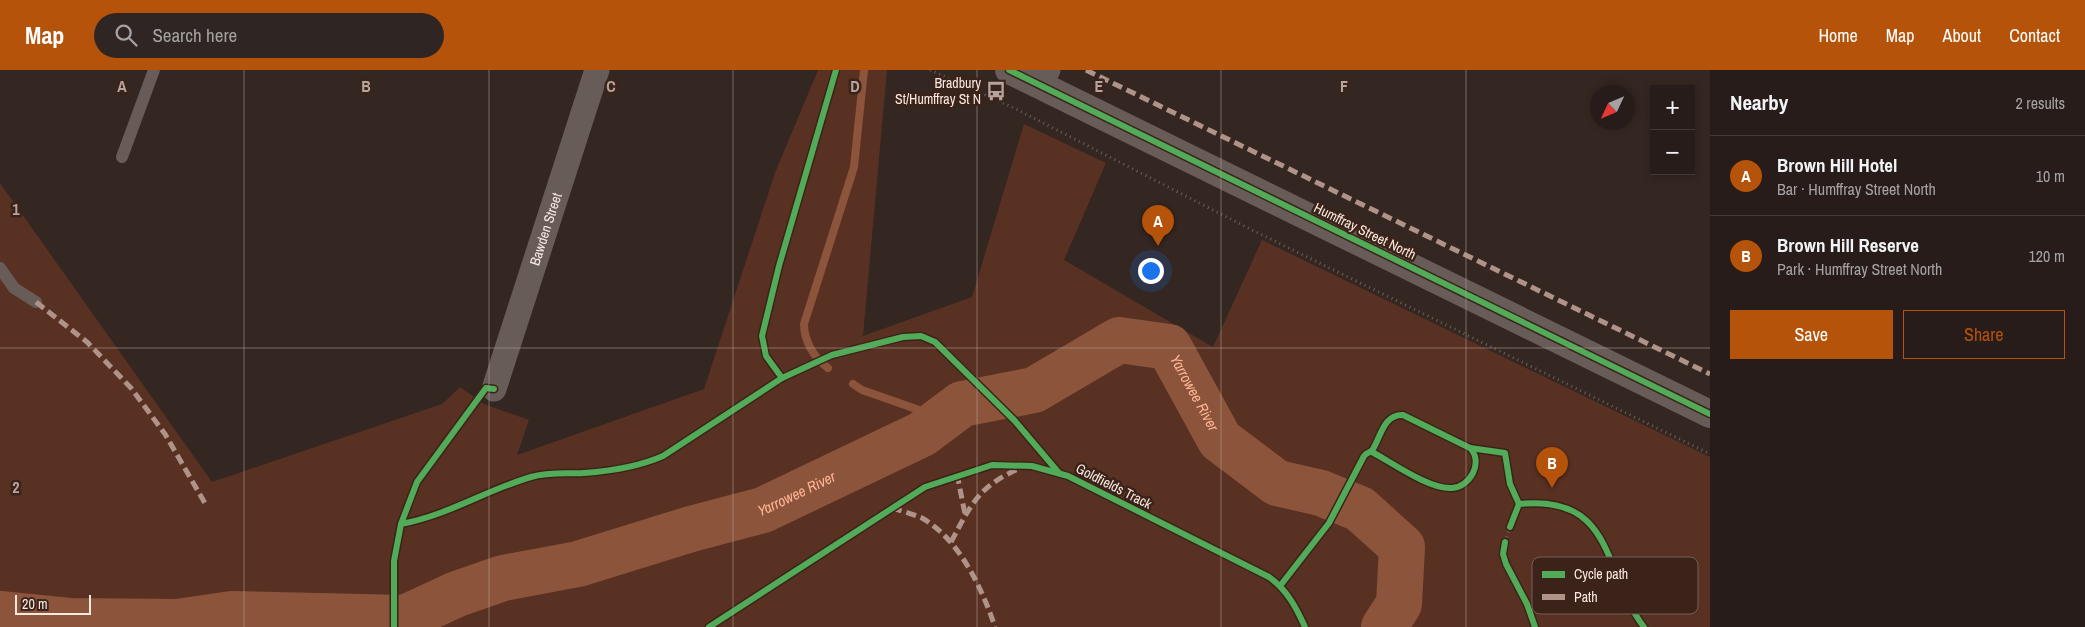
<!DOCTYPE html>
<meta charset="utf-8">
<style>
body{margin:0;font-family:"Archivo Narrow",sans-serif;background:#2f2522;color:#f1f3f6}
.controls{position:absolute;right:15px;top:15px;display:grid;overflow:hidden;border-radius:0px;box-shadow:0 2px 8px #0003}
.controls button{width:45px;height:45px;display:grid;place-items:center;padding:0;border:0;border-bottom:1px solid #433a38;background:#271c19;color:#f1f3f6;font:25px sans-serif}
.compass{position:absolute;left:1590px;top:15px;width:45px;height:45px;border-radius:50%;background:#271c19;box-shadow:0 2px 8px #0003;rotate:226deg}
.scale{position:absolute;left:15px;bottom:12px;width:76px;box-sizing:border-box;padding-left:5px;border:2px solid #f9e8e1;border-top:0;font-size:14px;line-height:18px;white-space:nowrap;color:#f9e8e1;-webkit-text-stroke:4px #3c2319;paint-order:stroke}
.you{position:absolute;left:1150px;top:200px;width:18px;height:18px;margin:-12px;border:4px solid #fff;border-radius:50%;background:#1a73e8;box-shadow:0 0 0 8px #1a73e833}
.badge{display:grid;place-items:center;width:32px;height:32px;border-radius:50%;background:#b45309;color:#fff;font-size:16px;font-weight:700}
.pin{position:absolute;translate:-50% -41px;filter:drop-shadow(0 1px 2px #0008)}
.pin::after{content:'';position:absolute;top:26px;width:18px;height:15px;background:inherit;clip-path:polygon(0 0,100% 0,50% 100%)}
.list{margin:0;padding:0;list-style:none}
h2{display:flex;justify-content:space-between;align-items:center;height:65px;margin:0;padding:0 20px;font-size:21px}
h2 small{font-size:16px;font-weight:400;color:#a4a1a2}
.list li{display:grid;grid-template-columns:32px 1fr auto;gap:15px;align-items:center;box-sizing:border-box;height:80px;padding:0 20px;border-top:1px solid #433a38}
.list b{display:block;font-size:19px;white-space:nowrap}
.list p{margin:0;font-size:16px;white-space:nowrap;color:#a4a1a2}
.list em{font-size:16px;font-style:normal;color:#a4a1a2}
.actions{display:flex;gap:10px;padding:15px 20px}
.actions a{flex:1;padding:11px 0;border:1px solid #b45309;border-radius:0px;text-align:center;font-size:18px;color:#b45309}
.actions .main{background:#b45309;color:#fff}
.icon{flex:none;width:28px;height:28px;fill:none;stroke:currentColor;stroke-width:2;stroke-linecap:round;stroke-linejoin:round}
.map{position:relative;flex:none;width:1710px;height:557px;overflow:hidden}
header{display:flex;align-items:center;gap:30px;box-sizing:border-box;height:70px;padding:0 25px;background:#b45309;color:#fff}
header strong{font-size:24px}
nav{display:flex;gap:28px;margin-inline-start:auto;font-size:18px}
.search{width:350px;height:45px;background:#2f2522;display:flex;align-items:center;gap:12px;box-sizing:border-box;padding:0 18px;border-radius:28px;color:#a4a1a2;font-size:19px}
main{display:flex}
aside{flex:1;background:#271c19}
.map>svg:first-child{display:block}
</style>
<header>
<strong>Map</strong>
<div class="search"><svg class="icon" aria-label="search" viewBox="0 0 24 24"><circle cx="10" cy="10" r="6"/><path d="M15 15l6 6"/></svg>Search here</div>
<nav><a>Home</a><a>Map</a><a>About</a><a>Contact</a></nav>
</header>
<main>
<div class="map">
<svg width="1710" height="557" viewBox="0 0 1710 557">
<rect width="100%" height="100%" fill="#342621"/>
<polygon fill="#593122" points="818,0 887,0 863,266 972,227 1024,54 1106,93 1064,190 1213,277 1262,170 1710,387 1710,557 0,557 0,113 212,412 442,334 460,317 484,334 529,350 517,385 704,319 775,103"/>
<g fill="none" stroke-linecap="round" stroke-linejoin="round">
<g stroke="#8d543c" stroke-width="8">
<path d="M828,298C814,288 804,271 804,254L854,97L864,0"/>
<polyline points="853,314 862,320 942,348"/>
</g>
<path stroke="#8d543c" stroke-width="46" id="s1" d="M0,544L69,551L177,552L232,544L405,548L457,524L503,508L578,494L691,459L763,440L922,364L962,334L1034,320L1119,270L1169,277L1220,370L1277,413L1321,423L1360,439L1402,477L1399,534L1384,557"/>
<g stroke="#6a615d" stroke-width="3" stroke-dasharray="1 4" stroke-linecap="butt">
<polyline points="930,0 1014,38 1252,160 1710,384"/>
<polyline points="1505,472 1510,457"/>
</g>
<g stroke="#675c58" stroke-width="12">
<polyline points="122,87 154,0"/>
<polyline points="0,198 14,218 36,232"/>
</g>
<g stroke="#675c58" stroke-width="25">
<polyline points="1037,14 1048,0"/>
<path id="s2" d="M494,319L597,0"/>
</g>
<polyline stroke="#675c58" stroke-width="28" points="1009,0 1710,344"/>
<g stroke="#af9288" stroke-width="5" stroke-dasharray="10 5" stroke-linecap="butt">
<polyline points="1086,0 1710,304"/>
<polyline points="36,232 87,272 131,318 165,364 206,435"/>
<polyline points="957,404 965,444"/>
<path d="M892,438C902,441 913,444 922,448C959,469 982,518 995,557"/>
<path d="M951,472C972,433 978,417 1020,398"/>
</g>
<defs>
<g id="cycleway">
<polyline points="1009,0 1710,344"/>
<polyline points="782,308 766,286 762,266 779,196 836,0"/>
<polyline points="1470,378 1505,383 1510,414 1519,434"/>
<polyline points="401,454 417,412 486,318 494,319"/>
<path d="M1510,457L1519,434C1616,424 1602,503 1644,557"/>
<polyline points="1505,472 1503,484 1506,494 1527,534 1535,557"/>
<path d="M1280,516L1329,453L1364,386C1367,382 1371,383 1373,379C1381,366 1384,344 1403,345L1470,378C1484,392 1470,417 1452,418C1430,420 1391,392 1372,382"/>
<path d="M394,557V491L401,454C449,445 486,420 531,407C548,402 566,404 584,403C612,401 638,397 663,386L782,308L832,285L903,267L921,266L935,272L1014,350L1059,403"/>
<path d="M709,557L925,417L992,395L1032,396L1068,406L1269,507C1287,520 1296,537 1305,557"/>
</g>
</defs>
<use href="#cycleway" stroke="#3c2319" stroke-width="9"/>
<use href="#cycleway" stroke="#51ab58" stroke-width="6"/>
</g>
<path fill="none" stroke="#b4a49e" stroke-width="1" stroke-opacity="0.55" d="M244,0V557M489,0V557M733,0V557M977,0V557M1221,0V557M1466,0V557M0,278H1710"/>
<defs>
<symbol id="bus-bare" viewBox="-9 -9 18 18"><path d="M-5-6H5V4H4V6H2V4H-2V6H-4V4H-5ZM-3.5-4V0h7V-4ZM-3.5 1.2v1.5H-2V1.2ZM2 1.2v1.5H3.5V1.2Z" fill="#b4a49e" stroke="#3c2319" stroke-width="2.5" paint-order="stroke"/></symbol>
</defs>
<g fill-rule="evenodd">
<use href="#bus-bare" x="982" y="7" width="28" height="28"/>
</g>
<g text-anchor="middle" stroke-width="5" stroke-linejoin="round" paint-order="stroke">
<g font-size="14" fill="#f9e8e1" stroke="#3c2319" text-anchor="end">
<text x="981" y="18">Bradbury<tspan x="981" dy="16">St/Humffray St N</tspan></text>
</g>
<g font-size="14" fill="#f9e8e1" stroke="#3c2319">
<text dy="5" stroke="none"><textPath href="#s2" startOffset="168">Bawden Street</textPath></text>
<text transform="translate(1365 161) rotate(26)" y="5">Humffray Street North</text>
<text transform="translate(1114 416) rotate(27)" y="5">Goldfields Track</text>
</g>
<g font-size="15" font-style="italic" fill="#fdb395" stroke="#3c2319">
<text dy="5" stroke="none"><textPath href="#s1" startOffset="1282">Yarrowee River</textPath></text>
<text dy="5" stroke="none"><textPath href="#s1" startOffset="818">Yarrowee River</textPath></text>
</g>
</g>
<rect x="1532" y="487" width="166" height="57" rx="8" fill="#3c2319" stroke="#755e55" stroke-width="1"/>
<rect x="1542" y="501" width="23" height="7" fill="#51ab58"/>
<rect x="1542" y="524" width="23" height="6" fill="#af9288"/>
<g font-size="14" fill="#f9e8e1">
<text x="1574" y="509">Cycle path</text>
<text x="1574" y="532">Path</text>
</g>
<g font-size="16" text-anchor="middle" font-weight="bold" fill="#b4a49e" stroke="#3c2319" stroke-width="5" stroke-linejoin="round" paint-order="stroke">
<text x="122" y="22">A</text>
<text x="366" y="22">B</text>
<text x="611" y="22">C</text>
<text x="855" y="22">D</text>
<text x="1099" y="22">E</text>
<text x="1344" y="22">F</text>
<text x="16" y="145">1</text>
<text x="16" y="423">2</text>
</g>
</svg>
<div class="controls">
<button>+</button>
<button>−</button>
</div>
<svg class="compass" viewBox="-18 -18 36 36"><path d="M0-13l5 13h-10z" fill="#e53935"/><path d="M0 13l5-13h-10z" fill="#a4a1a2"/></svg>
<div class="scale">20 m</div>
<div class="you"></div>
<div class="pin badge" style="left:1158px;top:176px">A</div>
<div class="pin badge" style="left:1552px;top:418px">B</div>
</div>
<aside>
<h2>Nearby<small>2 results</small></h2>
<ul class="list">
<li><span class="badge">A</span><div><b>Brown Hill Hotel</b><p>Bar · Humffray Street North</p></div><em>10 m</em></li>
<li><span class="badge">B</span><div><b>Brown Hill Reserve</b><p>Park · Humffray Street North</p></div><em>120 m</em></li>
</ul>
<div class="actions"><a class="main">Save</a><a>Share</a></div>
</aside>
</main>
